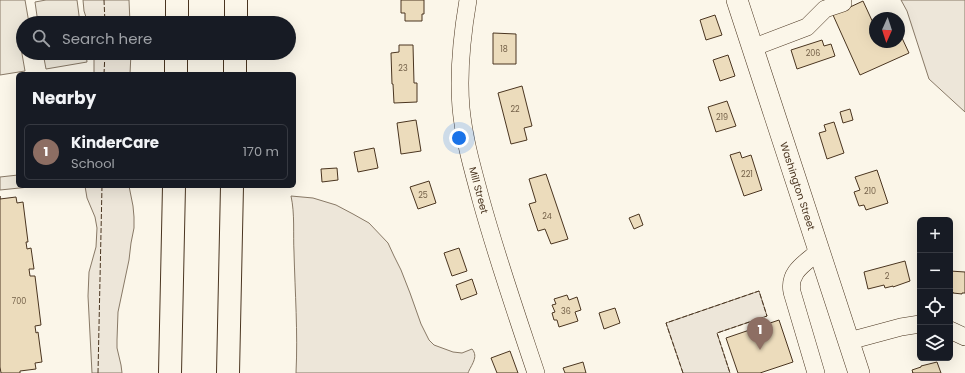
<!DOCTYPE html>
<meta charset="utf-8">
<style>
body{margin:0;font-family:Poppins,sans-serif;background:#242831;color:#f1f3f6}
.controls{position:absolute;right:12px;bottom:12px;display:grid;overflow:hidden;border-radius:6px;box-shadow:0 4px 16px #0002}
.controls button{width:36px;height:36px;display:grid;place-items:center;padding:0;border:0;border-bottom:1px solid #363941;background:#171b24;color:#f1f3f6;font:20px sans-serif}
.compass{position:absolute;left:869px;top:12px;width:36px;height:36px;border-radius:50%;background:#171b24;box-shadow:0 4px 16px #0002;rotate:183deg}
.you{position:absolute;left:459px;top:138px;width:14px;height:14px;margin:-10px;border:3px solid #fff;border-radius:50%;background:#1a73e8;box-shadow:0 0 0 6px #1a73e833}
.badge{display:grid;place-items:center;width:26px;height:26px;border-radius:50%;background:#2563eb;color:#fff;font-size:13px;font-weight:700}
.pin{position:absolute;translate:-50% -33px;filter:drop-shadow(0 1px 2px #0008)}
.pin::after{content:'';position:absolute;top:21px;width:14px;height:12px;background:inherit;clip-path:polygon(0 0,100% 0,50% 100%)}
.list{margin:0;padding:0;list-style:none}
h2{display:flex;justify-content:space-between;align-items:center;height:52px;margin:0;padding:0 16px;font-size:17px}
h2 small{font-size:13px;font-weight:400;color:#9ea1a6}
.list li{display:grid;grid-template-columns:26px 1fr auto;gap:12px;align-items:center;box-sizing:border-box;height:56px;margin:0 8px 8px;padding:0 8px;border:1px solid #363941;border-radius:6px}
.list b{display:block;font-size:15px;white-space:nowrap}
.list p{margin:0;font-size:13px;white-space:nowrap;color:#9ea1a6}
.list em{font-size:13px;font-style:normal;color:#9ea1a6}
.icon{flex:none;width:22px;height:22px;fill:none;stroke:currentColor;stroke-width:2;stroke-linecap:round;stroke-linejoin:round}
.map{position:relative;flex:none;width:965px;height:373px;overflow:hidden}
.search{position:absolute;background:#171b24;box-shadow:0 4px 16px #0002;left:16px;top:16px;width:280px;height:44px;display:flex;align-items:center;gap:10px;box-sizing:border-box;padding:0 14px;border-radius:22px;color:#9ea1a6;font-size:15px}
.panel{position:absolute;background:#171b24;box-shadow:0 4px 16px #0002;left:16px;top:72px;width:280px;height:116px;border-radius:6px}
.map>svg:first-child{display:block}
</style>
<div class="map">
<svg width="965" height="373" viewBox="0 0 965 373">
<rect width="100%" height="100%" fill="#fbf6e9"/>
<g fill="#ede6d9" stroke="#887966">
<polygon points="83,0 129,0 130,23 88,23 84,11"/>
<polygon points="901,0 965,0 965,112 929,79 907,11"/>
<polygon points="94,53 131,53 130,74 94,74"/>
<polygon points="85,186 129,186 133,206 134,217 134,228 131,243 129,260 118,312 117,340 117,348 121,365 122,373 92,373 88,296 89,272 96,247 97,228 95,217 87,198"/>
<path d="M291,196L313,198L336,205L353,214L369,223L388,243L394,256L401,270L410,293L421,324L429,340L434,345L453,352L462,353L472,349C479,357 471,365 468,373H296C298,333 295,292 294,252C293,234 295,214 291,196Z"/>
<polygon points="759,291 767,316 717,333 730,373 683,373 666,323"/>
</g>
<g fill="#ede7d9" stroke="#887966">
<polygon points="0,0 25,0 29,23 23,23 23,30 18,31 25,71 0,75"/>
<polygon points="46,0 77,0 80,23 38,23 35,2"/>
<polygon points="43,53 86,53 87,62 46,69"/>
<polygon points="18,175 18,186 39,186 0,190 0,177"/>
</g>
<g fill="#ecdcbc" stroke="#4a3520">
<polygon points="401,0 424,0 424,14 422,14 422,21 405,21 405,13 401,13"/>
<polygon points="863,1 875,27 875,42 882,42 884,47 895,42 899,42 899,40 902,38 909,53 860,75 833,15"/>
<polygon points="715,15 722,35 706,40 700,20"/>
<polygon points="493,33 516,34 516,64 493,64"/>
<polygon points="822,40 824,46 831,44 835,56 797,69 791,50"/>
<polygon points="399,45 413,45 414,83 417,83 417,102 394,103 393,84 392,84 391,53 399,52"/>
<polygon points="728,55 735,76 720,81 713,60"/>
<polygon points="522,86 532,126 524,128 527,140 511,144 498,93"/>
<polygon points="727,101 736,126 716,132 708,107"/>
<polygon points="850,109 853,120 843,123 840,112"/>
<polygon points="416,120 421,151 401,154 397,123"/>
<polygon points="834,122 844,153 827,159 819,133 826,131 824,125"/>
<polygon points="374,148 378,168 358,172 354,152"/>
<polygon points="740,152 742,158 751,155 762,190 744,196 730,155"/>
<polygon points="337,168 338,180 322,182 321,169"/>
<polygon points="877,170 888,203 866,210 864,205 859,206 854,192 860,190 855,177"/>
<polygon points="546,174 568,239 551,244 545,229 538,231 529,204 536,202 529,179"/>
<polygon points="429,181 436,203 418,209 410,187"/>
<polygon points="0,196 0,199 16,197 17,203 23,202 28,242 26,242 27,249 31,248 34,269 29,269 30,276 35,276 41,325 35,326 36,333 38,332 42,362 35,363 36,369 20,371 20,373 1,373 0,367"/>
<polygon points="639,214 643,225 634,229 629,218"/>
<polygon points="459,248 467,271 452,276 444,253"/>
<polygon points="905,261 910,281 893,287 893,286 885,288 884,285 868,289 864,272"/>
<polygon points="950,271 965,272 965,293 962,293 962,294 953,293 953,292 950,292"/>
<polygon points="472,279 477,294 461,300 456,285"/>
<polygon points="567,295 569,300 577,297 581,310 575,312 578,321 559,327 557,320 554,320 552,313 555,312 552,305 556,304 554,299"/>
<polygon points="615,308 620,323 604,329 599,313"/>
<polygon points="779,320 793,362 760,373 738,373 726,338"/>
<polygon points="510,351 518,373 497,373 491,358"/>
<polygon points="583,362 586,373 565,373 563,368"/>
<polygon points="937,362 941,373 912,373 913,373 912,370 921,367 921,366"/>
</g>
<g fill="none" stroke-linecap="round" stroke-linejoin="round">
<defs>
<g id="minor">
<path d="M468,0C462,35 458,73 461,108C464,140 473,170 481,200C497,258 517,316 536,373"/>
<polyline points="752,48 807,27 825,9 843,3"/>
<polyline points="950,330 965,337"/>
<polyline points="849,341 901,327 920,324"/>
<path d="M816,373L792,292C788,271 806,263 819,251"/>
</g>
<polyline id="major" points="737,0 859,373"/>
<g id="highway">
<polyline points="177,23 177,0"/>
<polyline points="236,23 236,0"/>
<polyline points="176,74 176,53"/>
<polyline points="235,74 235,53"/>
<polyline points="170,373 174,186"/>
<polyline points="228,373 232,186"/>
</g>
</defs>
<use href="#minor" stroke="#4a3520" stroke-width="18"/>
<use href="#major" stroke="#4a3520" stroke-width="22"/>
<use href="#highway" stroke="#4a3520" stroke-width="24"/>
<use href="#minor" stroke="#fbf6e9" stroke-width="17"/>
<use href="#major" stroke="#fbf6e9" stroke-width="21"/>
<use href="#highway" stroke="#fbf6e9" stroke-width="22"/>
<g stroke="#4a3520" stroke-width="1" stroke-dasharray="5 2" stroke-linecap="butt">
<polyline points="104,0 105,23"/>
<polyline points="104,74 105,53"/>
<polyline points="98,373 102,186"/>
<polyline points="683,373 666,323 759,291 767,316 717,333 730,373"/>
</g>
</g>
<g text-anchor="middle" stroke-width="3" stroke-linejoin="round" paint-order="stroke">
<g font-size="8" fill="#725f47">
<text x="504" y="52">18</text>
<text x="813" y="56">206</text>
<text x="403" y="71">23</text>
<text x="515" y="112">22</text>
<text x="722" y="120">219</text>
<text x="747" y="177">221</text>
<text x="870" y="194">210</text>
<text x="423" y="198">25</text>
<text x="547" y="219">24</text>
<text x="887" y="279">2</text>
<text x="19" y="304">700</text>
<text x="566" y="314">36</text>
</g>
<g font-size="10" fill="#4a3520" stroke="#fbf6e9">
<text transform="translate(798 186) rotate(72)" y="4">Washington Street</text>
<text transform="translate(479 190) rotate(75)" y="4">Mill Street</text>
</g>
</g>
</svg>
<div class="controls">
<button>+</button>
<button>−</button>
<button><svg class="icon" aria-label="locate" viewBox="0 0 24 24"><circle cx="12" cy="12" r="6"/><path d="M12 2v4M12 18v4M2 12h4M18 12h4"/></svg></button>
<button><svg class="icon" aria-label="layers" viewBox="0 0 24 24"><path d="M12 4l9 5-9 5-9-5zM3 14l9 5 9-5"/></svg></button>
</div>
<svg class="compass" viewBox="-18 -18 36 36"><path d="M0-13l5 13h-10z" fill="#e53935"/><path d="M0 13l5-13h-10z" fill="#9ea1a6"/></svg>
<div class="you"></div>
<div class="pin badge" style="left:760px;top:350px;background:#8d6e63">1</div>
<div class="search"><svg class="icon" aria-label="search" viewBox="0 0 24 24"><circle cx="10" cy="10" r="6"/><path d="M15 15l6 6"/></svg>Search here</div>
<section class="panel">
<h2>Nearby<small></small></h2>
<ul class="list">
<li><span class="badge" style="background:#8d6e63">1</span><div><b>KinderCare</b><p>School</p></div><em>170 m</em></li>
</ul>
</section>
</div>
